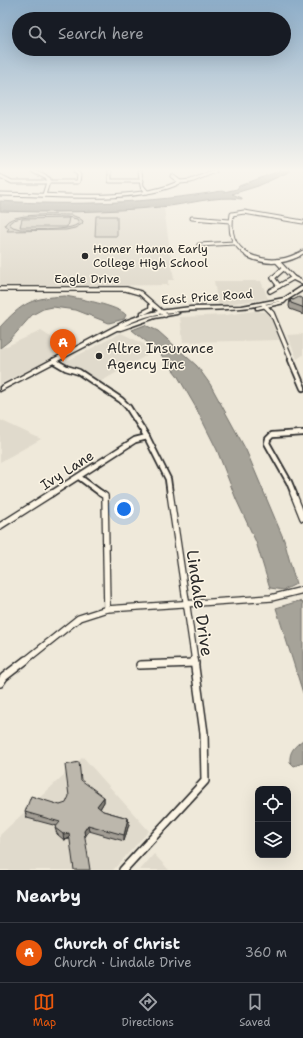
<!DOCTYPE html>
<meta charset="utf-8">
<style>
body{margin:0;font-family:"Shantell Sans",sans-serif;background:#242831;color:#f1f3f6}
.controls{position:absolute;right:12px;bottom:12px;display:grid;overflow:hidden;border-radius:8px;box-shadow:0 4px 16px #0002}
.controls button{width:36px;height:36px;display:grid;place-items:center;padding:0;border:0;border-bottom:1px solid #363941;background:#171b24;color:#f1f3f6;font:20px sans-serif}
.you{position:absolute;left:124px;top:509px;width:14px;height:14px;margin:-10px;border:3px solid #fff;border-radius:50%;background:#1a73e8;box-shadow:0 0 0 6px #1a73e833}
.badge{display:grid;place-items:center;width:26px;height:26px;border-radius:50%;background:#ea580c;color:#fff;font-size:13px;font-weight:700}
.pin{position:absolute;translate:-50% -33px;filter:drop-shadow(0 1px 2px #0008)}
.pin::after{content:'';position:absolute;top:21px;width:14px;height:12px;background:inherit;clip-path:polygon(0 0,100% 0,50% 100%)}
.list{margin:0;padding:0;list-style:none}
h2{display:flex;justify-content:space-between;align-items:center;height:52px;margin:0;padding:0 16px;font-size:17px}
h2 small{font-size:13px;font-weight:400;color:#9ea1a6}
.list li{display:grid;grid-template-columns:26px 1fr auto;gap:12px;align-items:center;box-sizing:border-box;height:60px;padding:0 16px;border-top:1px solid #363941}
.list b{display:block;font-size:15px;white-space:nowrap}
.list p{margin:0;font-size:13px;white-space:nowrap;color:#9ea1a6}
.list em{font-size:13px;font-style:normal;color:#9ea1a6}
.icon{flex:none;width:22px;height:22px;fill:none;stroke:currentColor;stroke-width:2;stroke-linecap:round;stroke-linejoin:round}
.map{position:relative;flex:none;width:303px;height:870px;overflow:hidden}
.search{position:absolute;background:#171b24;box-shadow:0 4px 16px #0002;left:12px;right:12px;top:12px;height:44px;display:flex;align-items:center;gap:10px;box-sizing:border-box;padding:0 14px;border-radius:22px;color:#9ea1a6;font-size:15px}
.sheet{height:112px;background:#171b24}
nav{display:flex;justify-content:space-around;align-items:center;box-sizing:border-box;height:56px;border-top:1px solid #363941;background:#171b24;font-size:11px;color:#9ea1a6}
nav a{display:grid;justify-items:center;gap:2px}
nav .on{color:#ea580c}
.map>svg:first-child{display:block}
</style>
<div class="map">
<svg width="303" height="870" viewBox="0 0 303 870">
<rect width="100%" height="100%" fill="#efe9da"/>
<filter id="ink" filterUnits="userSpaceOnUse"><feTurbulence type="fractalNoise" baseFrequency=".025" numOctaves="2"/><feDisplacementMap in="SourceGraphic" scale="8" xChannelSelector="R" yChannelSelector="G"/><feConvolveMatrix kernelMatrix="1 2 1 2 8 2 1 2 1" color-interpolation-filters="sRGB"/></filter>
<g filter="url(#ink)">
<g fill="#e0dacc">
<polygon points="164,208 174,280 168,280 168,285 0,287 0,211 75,212 120,211"/>
<polygon points="214,281 261,281 268,299 218,305"/>
<polygon points="254,311 266,312 270,315 279,340 183,342 180,317 226,315"/>
<polygon points="41,331 70,349 0,384 0,349"/>
<polygon points="121,333 156,350 100,382 63,363"/>
<polygon points="303,334 303,355 297,359 287,335"/>
<polygon points="0,420 41,439 0,462"/>
<polygon points="83,757 149,831 113,870 0,870 0,835"/>
<polygon points="154,854 169,870 140,870"/>
</g>
<g fill="#d2cdc0" stroke="#7e7c76" fill-rule="evenodd">
<path d="M71,215L79,218L83,221L82,224L75,228L66,230L7,231L9,228L5,225C9,212 58,215 71,215ZM67,217L77,219L79,223C70,232 33,229 20,229L13,227L9,224C13,214 56,217 67,217Z"/>
<polygon points="96,216 117,216 117,236 95,236"/>
<polygon points="69,218 67,227 20,227 22,219"/>
</g>
<g fill="#a6a399" stroke="#75736d">
<path d="M279,171H291L258,186L232,194L242,198V199C215,195 187,205 160,207C107,212 53,213 0,211V201C74,206 148,203 222,191L224,192L237,189L239,186Z"/>
<path d="M65,296C77,298 119,306 126,315L124,319L109,323L76,310L53,307L43,309L32,315L9,341L0,348V327C23,302 32,298 65,296Z"/>
<polygon points="145,325 158,331 177,348 197,366 210,384 246,450 284,540 296,584 284,590 270,588 256,542 236,499 217,450 195,406 177,375 158,351 132,330"/>
<polygon points="299,601 303,602 303,693 276,608"/>
<path d="M303,740V763L294,766L290,762C289,751 295,746 303,740Z"/>
</g>
<g fill="none" stroke-linecap="round" stroke-linejoin="round">
<defs>
<g id="minor-far4">
<polyline points="33,171 49,179 44,195"/>
<polyline points="110,171 110,181 142,181"/>
<polyline points="140,171 142,186 147,192"/>
<polyline points="0,176 12,182 78,182 79,175 75,171"/>
<polyline points="180,182 191,181 215,171"/>
<path d="M0,194C49,194 137,204 180,182L172,176"/>
<polyline points="192,218 230,221"/>
<polyline points="199,245 234,243"/>
<path d="M249,256C232,245 229,233 232,214L244,212L303,222"/>
<polyline points="296,256 303,252"/>
</g>
<g id="minor-far3">
<path d="M247,255C264,263 282,263 298,255"/>
<polyline points="277,261 293,278 303,283"/>
<polyline points="283,269 273,278 279,286 293,278"/>
<polyline points="0,289 126,289 140,293 165,315"/>
<polyline points="270,291 279,286"/>
<polyline points="263,304 272,313 292,361"/>
</g>
<g id="minor-far2">
<polyline points="291,360 303,388"/>
<polyline points="54,361 66,368 79,372 121,400 128,407 147,437 168,479 170,494"/>
<polyline points="79,477 102,494"/>
<polyline points="51,494 135,440 147,437"/>
<polyline points="294,494 289,482 267,443 268,439 272,435 303,433"/>
</g>
<g id="minor-far1">
<polyline points="100,493 105,496 107,609"/>
<polyline points="170,493 195,661"/>
<polyline points="293,493 303,518"/>
<polyline points="0,526 52,493"/>
<polyline points="25,661 79,618 107,609 271,598 303,590"/>
</g>
<g id="minor">
<polyline points="140,665 195,663"/>
<polyline points="0,683 4,677 26,660"/>
<polyline points="123,870 205,781 204,733 194,660"/>
</g>
<g id="major">
<path d="M301,287H303V290L287,300L284,303L258,309H256V307L281,301C267,303 255,307 241,308C203,312 160,306 124,326L152,316L177,312L179,313L177,314L155,318L121,330H117L0,391V387L125,321L141,315L158,311L191,307L242,306L284,298Z"/>
<polygon points="150,303 152,303 154,304 153,310 145,314 141,314 141,312 149,308"/>
</g>
</defs>
<use href="#minor-far4" stroke="#2b2b2b" stroke-width="5"/>
<use href="#minor-far3" stroke="#2b2b2b" stroke-width="6"/>
<use href="#minor-far2" stroke="#2b2b2b" stroke-width="8"/>
<use href="#minor-far1" stroke="#2b2b2b" stroke-width="8"/>
<use href="#minor" stroke="#2b2b2b" stroke-width="10"/>
<use href="#major" stroke="#2b2b2b" stroke-width="3"/>
<use href="#minor-far4" stroke="#fcf5e5" stroke-width="3"/>
<use href="#minor-far3" stroke="#fcf5e5" stroke-width="3.5"/>
<use href="#minor-far2" stroke="#fcf5e5" stroke-width="4.5"/>
<use href="#minor-far1" stroke="#fcf5e5" stroke-width="5.5"/>
<use href="#minor" stroke="#fcf5e5" stroke-width="7"/>
<use href="#major" fill="#fcf5e5" fill-rule="evenodd"/>
</g>
<g fill="#a29d94" stroke="#2b2b2b">
<polygon points="290,299 293,300 303,299 303,314 302,315 301,313 290,309 289,306"/>
<polygon points="104,797 104,802 100,809 103,811 128,818 129,824 124,841 89,831 70,839 64,840 57,834 55,828 57,826 27,818 25,812"/>
</g>
<g fill="#848078" stroke="#2b2b2b">
<polygon points="104,797 104,802 98,812 97,806"/>
<polygon points="128,818 129,824 124,841 124,835"/>
<polygon points="88,825 89,831 85,837 84,831"/>
<polygon points="69,833 70,838 64,840 63,834"/>
</g>
<g fill="#bcb7ac" stroke="#2b2b2b">
<polygon points="299,297 303,299 303,308 302,307 291,303 290,299 293,300"/>
<polygon points="79,762 81,780 104,797 97,806 103,811 128,818 124,835 88,825 84,831 90,870 74,870 69,833 63,834 55,828 60,822 25,812 31,796 60,805 66,803 69,796 65,765"/>
</g>
</g>
<linearGradient id="sky" x2="0" y2="1"><stop stop-color="#8dadc8"/><stop offset="0.58" stop-color="#f8f5ee"/><stop offset="1" stop-color="#f8f5ee" stop-opacity="0"/></linearGradient>
<rect width="303" height="293" fill="url(#sky)"/>
<g fill="#2b2b2b" stroke="#fcf5e5" stroke-width="1.5">
<circle cx="85" cy="256" r="4"/>
<circle cx="99" cy="356" r="4"/>
</g>
<g text-anchor="middle" stroke-width="3" stroke-linejoin="round" paint-order="stroke">
<g font-size="12" fill="#2b2b2b" stroke="#fcf5e5" text-anchor="start">
<text x="93" y="253">Homer Hanna Early<tspan x="93" dy="14">College High School</tspan></text>
</g>
<g font-size="12" fill="#2b2b2b" stroke="#fcf5e5">
<text x="87" y="283">Eagle Drive</text>
<text transform="translate(207 297) rotate(-4)" y="4">East Price Road</text>
</g>
<g font-size="14" fill="#2b2b2b" stroke="#fcf5e5" text-anchor="start">
<text x="107" y="353">Altre Insurance<tspan x="107" dy="16">Agency Inc</tspan></text>
</g>
<g font-size="14" fill="#2b2b2b" stroke="#fcf5e5">
<text transform="translate(67 470) rotate(-33)" y="5">Ivy Lane</text>
</g>
<g font-size="17" fill="#2b2b2b" stroke="#fcf5e5">
<text transform="translate(200 603) rotate(82)" y="6">Lindale Drive</text>
</g>
</g>
</svg>
<div class="controls">
<button><svg class="icon" aria-label="locate" viewBox="0 0 24 24"><circle cx="12" cy="12" r="6"/><path d="M12 2v4M12 18v4M2 12h4M18 12h4"/></svg></button>
<button><svg class="icon" aria-label="layers" viewBox="0 0 24 24"><path d="M12 4l9 5-9 5-9-5zM3 14l9 5 9-5"/></svg></button>
</div>
<div class="you"></div>
<div class="pin badge" style="left:63px;top:362px">A</div>
<div class="search"><svg class="icon" aria-label="search" viewBox="0 0 24 24"><circle cx="10" cy="10" r="6"/><path d="M15 15l6 6"/></svg>Search here</div>
</div>
<section class="sheet">
<h2>Nearby<small></small></h2>
<ul class="list">
<li><span class="badge">A</span><div><b>Church of Christ</b><p>Church · Lindale Drive</p></div><em>360 m</em></li>
</ul>
</section>
<nav>
<a class="on"><svg class="icon" aria-label="map" viewBox="0 0 24 24"><path d="M3 6l6-2 6 2 6-2v14l-6 2-6-2-6 2zM9 4v14M15 6v14"/></svg>Map</a>
<a><svg class="icon" aria-label="directions" viewBox="0 0 24 24"><path d="M12 3l9 9-9 9-9-9zM9 14v-3h6M13 9l2 2-2 2"/></svg>Directions</a>
<a><svg class="icon" aria-label="saved" viewBox="0 0 24 24"><path d="M7 4h10v16l-5-4-5 4z"/></svg>Saved</a>
</nav>
